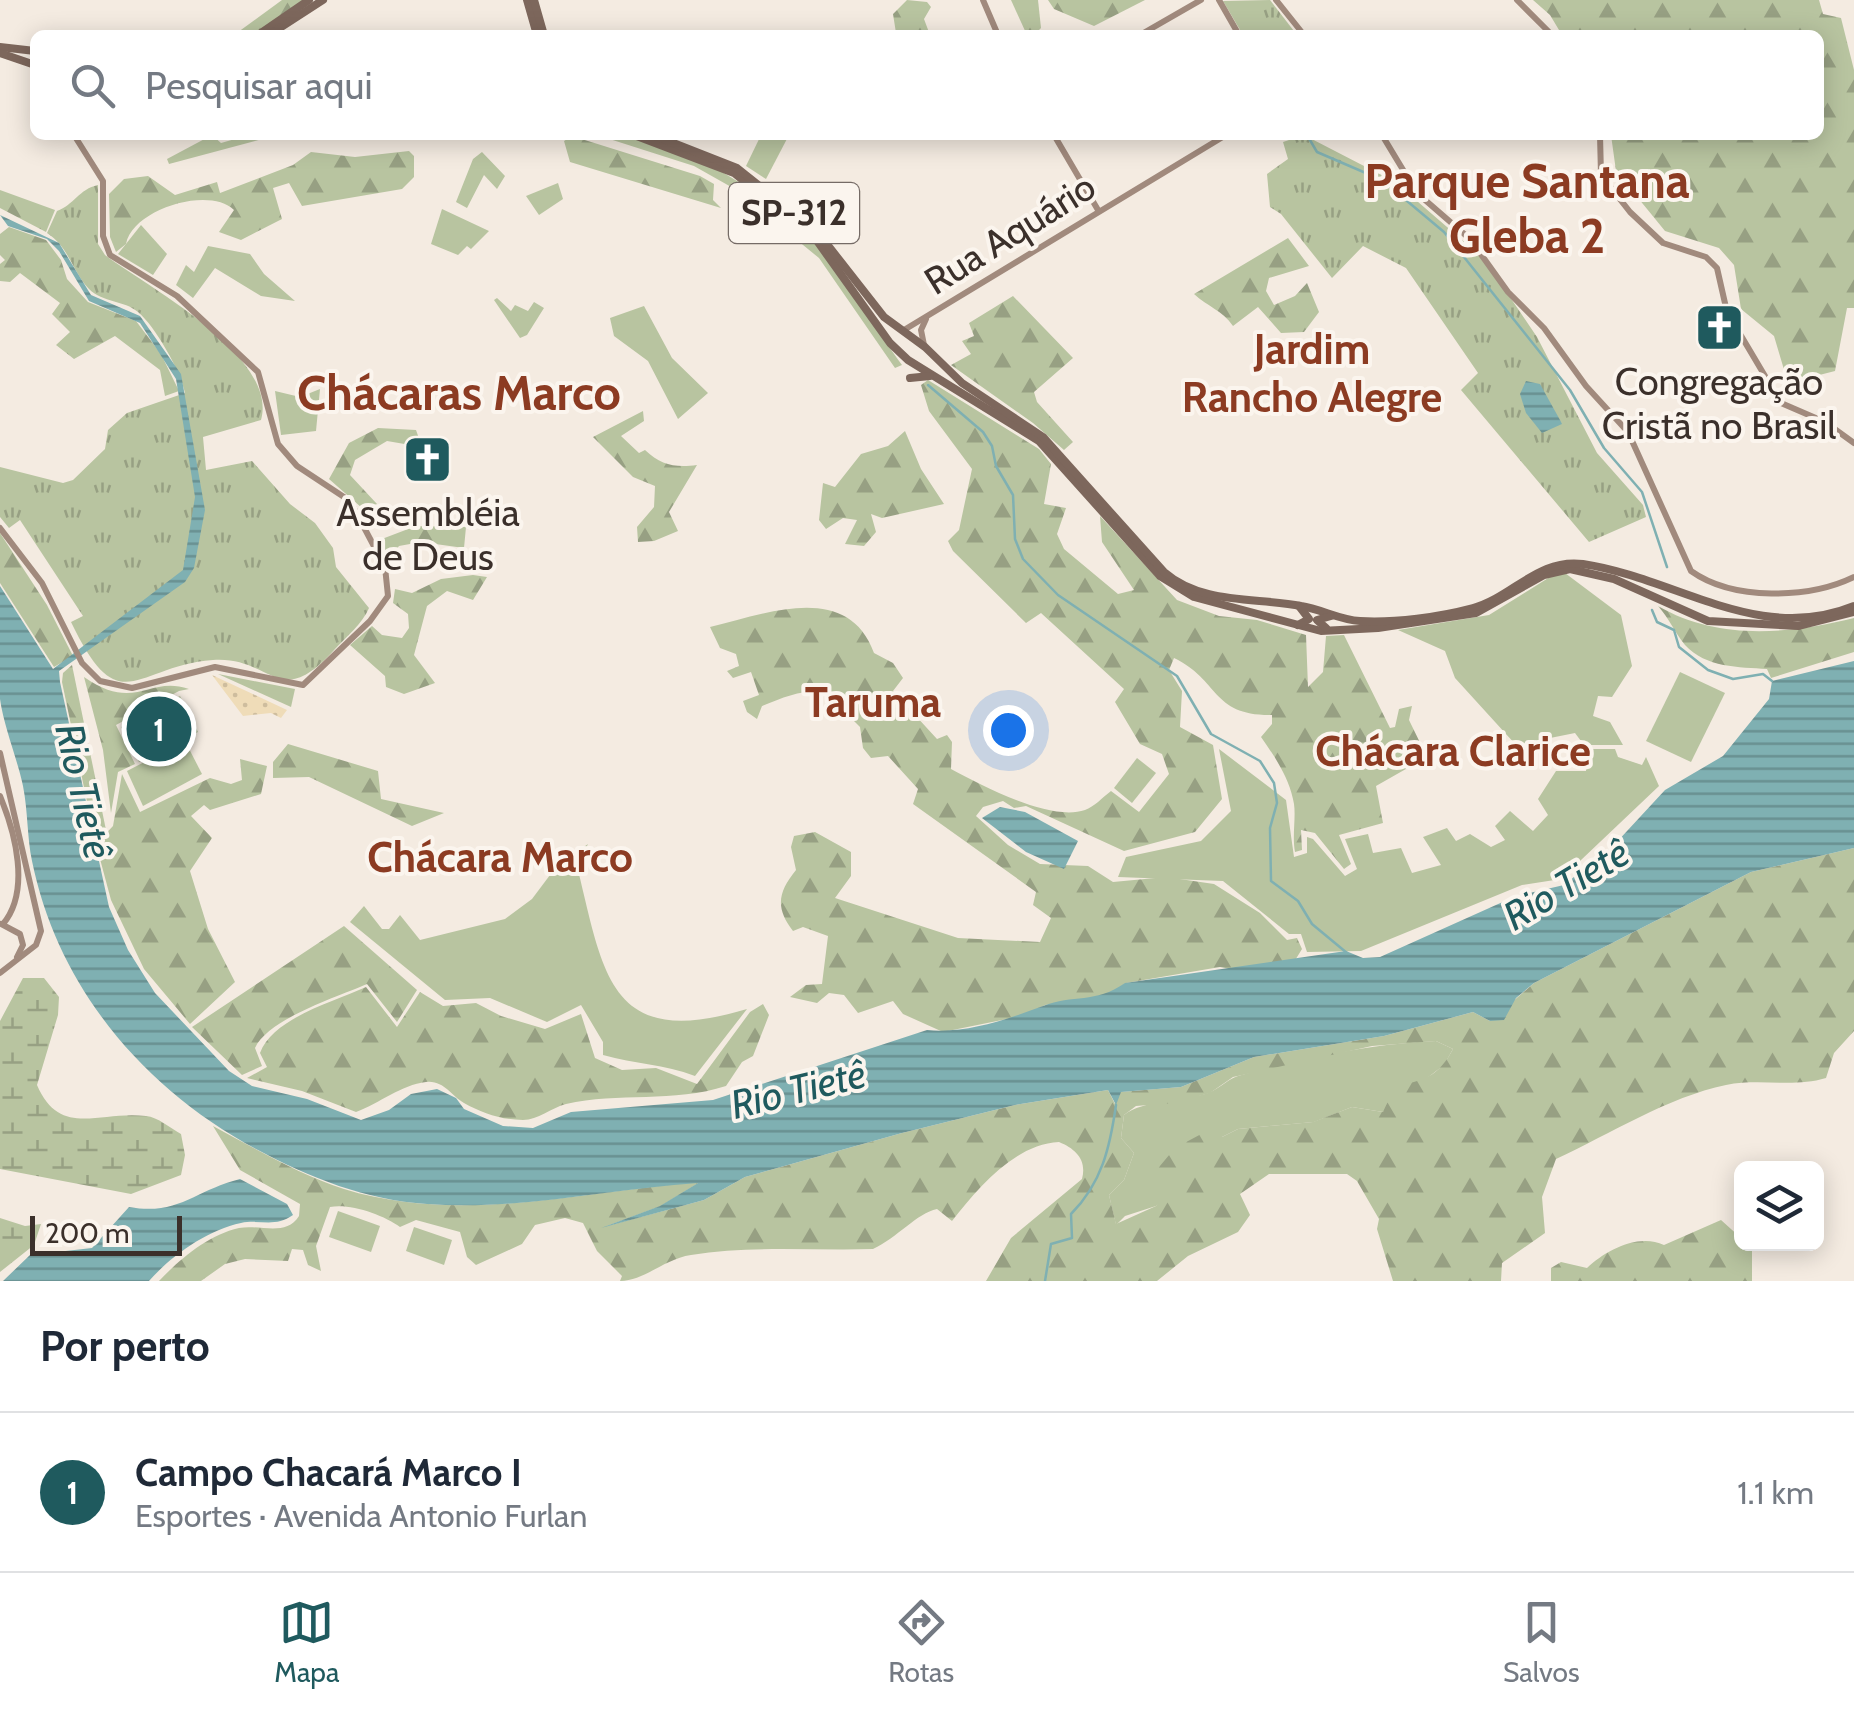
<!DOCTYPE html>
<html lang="pt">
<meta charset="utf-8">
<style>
body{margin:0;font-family:Cabin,sans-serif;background:#f6f6f7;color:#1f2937}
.controls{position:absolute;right:30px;bottom:30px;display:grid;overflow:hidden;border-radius:15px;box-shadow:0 5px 25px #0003}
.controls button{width:90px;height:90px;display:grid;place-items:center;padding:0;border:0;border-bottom:2px solid #e0e1e3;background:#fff;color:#1f2937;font:50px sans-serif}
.scale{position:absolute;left:30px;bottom:25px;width:152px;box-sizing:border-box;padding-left:10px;border:5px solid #3b302b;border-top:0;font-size:28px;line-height:35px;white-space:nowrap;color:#3b302b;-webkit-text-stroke:8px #fbf5ee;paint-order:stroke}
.you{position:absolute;left:1008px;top:730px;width:35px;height:35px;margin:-25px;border:8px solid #fff;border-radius:50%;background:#1a73e8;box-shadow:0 0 0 15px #1a73e833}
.badge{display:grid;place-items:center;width:65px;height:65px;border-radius:50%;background:#1f5a5e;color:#fff;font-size:32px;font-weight:700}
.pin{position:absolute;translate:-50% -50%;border:5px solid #fff;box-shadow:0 2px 10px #0006}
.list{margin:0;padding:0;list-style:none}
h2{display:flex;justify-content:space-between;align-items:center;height:130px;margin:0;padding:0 40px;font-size:42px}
h2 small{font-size:32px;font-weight:400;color:#747a83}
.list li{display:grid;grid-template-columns:65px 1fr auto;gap:30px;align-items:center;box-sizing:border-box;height:160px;padding:0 40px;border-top:2px solid #e0e1e3}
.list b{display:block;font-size:38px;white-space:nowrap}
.list p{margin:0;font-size:32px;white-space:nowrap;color:#747a83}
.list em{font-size:32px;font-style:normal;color:#747a83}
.icon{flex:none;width:55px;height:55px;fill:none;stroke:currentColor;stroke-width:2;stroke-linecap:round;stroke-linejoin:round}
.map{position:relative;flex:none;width:1854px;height:1281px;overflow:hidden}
.search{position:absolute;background:#fff;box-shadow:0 5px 25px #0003;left:30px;right:30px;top:30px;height:110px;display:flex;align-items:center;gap:25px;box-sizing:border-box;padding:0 35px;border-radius:15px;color:#747a83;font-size:38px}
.sheet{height:290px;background:#fff}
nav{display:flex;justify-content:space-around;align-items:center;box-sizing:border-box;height:140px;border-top:2px solid #e0e1e3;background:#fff;font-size:28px;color:#747a83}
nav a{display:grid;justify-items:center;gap:5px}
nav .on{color:#1f5a5e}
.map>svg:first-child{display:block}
</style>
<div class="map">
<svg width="1854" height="1281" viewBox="0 0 1854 1281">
<defs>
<pattern id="forest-firs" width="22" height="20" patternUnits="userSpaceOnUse" patternTransform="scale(2.5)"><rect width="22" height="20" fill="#b8c4a0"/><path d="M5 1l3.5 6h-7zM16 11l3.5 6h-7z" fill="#97a083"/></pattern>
<pattern id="wetland-marsh" width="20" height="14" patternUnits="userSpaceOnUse" patternTransform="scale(2.5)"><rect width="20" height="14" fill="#b8c4a0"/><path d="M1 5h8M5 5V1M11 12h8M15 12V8" fill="none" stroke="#97a083"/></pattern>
<pattern id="sand-dots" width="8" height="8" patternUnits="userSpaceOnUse" patternTransform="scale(2.5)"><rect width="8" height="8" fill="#efdcb8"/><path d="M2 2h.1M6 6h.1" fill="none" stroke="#cebd9e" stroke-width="1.8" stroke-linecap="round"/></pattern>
<pattern id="park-tufts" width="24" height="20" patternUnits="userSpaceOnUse" patternTransform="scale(2.5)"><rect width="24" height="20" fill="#b8c4a0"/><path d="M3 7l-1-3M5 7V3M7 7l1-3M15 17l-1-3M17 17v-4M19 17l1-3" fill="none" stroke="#97a083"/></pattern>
<pattern id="water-rules" width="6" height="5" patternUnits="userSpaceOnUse" patternTransform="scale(2.5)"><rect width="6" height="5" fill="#7fb0b2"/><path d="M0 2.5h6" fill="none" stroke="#699091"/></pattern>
</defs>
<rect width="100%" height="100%" fill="#f4ebe1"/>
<g fill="#b8c4a0">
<polygon points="212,135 221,143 249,135 277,135 169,164 167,159"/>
<path d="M597,135C683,135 764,192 823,251C854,282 875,329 902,365L895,368L819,258L733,188L694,166Z"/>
<polygon points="761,135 789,135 766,179 746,166"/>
<polygon points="482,152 505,176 497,189 484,175 467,208 456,202 473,159"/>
<polygon points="558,183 563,199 539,215 526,196"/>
<polygon points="442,209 489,231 471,249 467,246 458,255 431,244"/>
<polygon points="141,225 167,254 153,275 118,254"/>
<polygon points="208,246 250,254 264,274 295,301 261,296 215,268 193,298 176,285 186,265 194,272"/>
<polygon points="497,298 511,311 515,305 528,311 534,302 544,308 527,335 520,338 494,300"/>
<polygon points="644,306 672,358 708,393 678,419 648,361 614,336 610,318"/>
<polygon points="320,389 316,431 281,435 275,391 300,397"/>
<polygon points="1561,570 1621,615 1632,666 1612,697 1598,696 1593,716 1610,722 1623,745 1584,745 1575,733 1516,745 1455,678 1445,651 1398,630 1489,615"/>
<polygon points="1680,672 1725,693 1691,762 1646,741"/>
<polygon points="218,674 295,689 291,707"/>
<polygon points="180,696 198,732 139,762 121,727"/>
<polygon points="185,741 202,774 143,806 127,771"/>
<polygon points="1219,749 1286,800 1294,857 1307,853 1307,837 1313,839 1345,876 1357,869 1345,839 1368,834 1373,853 1401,848 1412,873 1441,865 1423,837 1447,828 1456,841 1470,834 1491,847 1505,840 1495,826 1510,811 1533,831 1548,815 1538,799 1556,771 1586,771 1588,749 1615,749 1618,757 1642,765 1646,757 1659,786 1561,879 1522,885 1361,951 1307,952 1301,934 1289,934 1223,881 1118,877 1126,857 1201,841 1231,811"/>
<polygon points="1137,758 1156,773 1132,803 1114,788"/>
<path d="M588,844L577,866C604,975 609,1051 747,1009L695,1076C664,1064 635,1064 603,1055V1042L581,1005L547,1022L490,998L445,1000L350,922L364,906L382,929H389L400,915L420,940L505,919L532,899L556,867Z"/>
<path d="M1436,1041L1453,1049L1444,1065L1383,1112L1352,1107L1314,1122L1238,1129L1222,1137L1156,1206L1125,1216L1116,1225L1109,1195L1124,1180L1134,1153L1121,1138L1124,1115C1144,1100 1179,1101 1205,1094C1217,1091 1226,1080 1238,1076C1295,1059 1377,1043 1436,1041Z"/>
<polygon points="338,1211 380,1226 371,1252 329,1237"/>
<polygon points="414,1227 452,1240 444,1265 406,1251"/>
</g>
<g fill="url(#forest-firs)" fill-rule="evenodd">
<polygon points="282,0 304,0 253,35 234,35"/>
<polygon points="907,0 927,2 931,7 924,19 930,35 896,33 893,14"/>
<polygon points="1011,0 1038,0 1041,28 1035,34 1026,33"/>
<polygon points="1048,0 1145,0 1094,26 1054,9"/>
<polygon points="1533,0 1819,0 1823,14 1841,18 1854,70 1854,308 1847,308 1835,371 1788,383 1774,336 1741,309 1734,265 1719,248 1665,231 1616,171 1611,135 1819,135 1819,35 1562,35 1550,15"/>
<polygon points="572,136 700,176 714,184 713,200 721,208 570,162 564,141"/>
<path d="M409,151L414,156V177L402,189L302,206L289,183L273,188L282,219L241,240L219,232L234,210C209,186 133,209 126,244L116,252L110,237L109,194L124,179L148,176L175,195L217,182L220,193L293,165L311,152L355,157Z"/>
<polygon points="0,190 55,210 46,232 0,208"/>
<polygon points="9,227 46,240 61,260 67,279 88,302 136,321 161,354 179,391 165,396 160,370 115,336 74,359 56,345 70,332 52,314 60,303 20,273 10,282 0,281 0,264 5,260 0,255 0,234"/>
<path d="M1288,238L1309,266L1269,278L1266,291L1274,305L1295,296L1307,283L1319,312L1304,332L1281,333L1258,307L1233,326C1222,310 1208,307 1194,294Z"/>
<polygon points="1013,296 1073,358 1034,392 1037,402 1073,442 1064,450 1033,423 951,365 971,354 962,341 974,336 969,323"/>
<path d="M928,380L1039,449L1051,464L1044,504L1066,508L1057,534L1064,549L1118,594L1134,590L1102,542L1100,516L1177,600L1219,616L1257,620L1306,635L1308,687L1323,672L1326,636L1344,635L1390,728L1395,727L1399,709L1412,706L1409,720L1427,757L1376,786L1383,823L1339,835L1351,864L1344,869L1315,833L1301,830L1302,850L1295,852C1292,836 1296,818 1294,804C1290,779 1275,757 1261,737L1272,724V715C1211,716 1220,680 1174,658L1169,670L1182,691L1180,727L1213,745L1222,799L1195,832L1124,851L1026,806L1014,808L1003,801L983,807L976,816L1008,845L1040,864L1088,866L1113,882L1166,877L1214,884L1260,913L1287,940L1297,938L1302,949L1294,962L1236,970L1220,967L1126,983L1105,997L1045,1005L1026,1015L943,1032L903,1014L893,1001L858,1013L844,995L829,993L817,1003L790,997L806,985L822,984L828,936L803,927L793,931C775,908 778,892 796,870L791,847L794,836L815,832L851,852V876L835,898L958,938L1040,942L1051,918L1033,905L1036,892L913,804L918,789L888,756L871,758L863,748L860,727L824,691C800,690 784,697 762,706L757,719L747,712L743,701L759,695L751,672L733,678L727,671L739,666L736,654L720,648L710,627C767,613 848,581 874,653L893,663L903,678L893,691L937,739L947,735L952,742L951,769C983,786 1050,822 1085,810C1094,807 1103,797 1111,791L1139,812L1169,774L1162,754L1140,744L1115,702L1124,689L1041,613L1026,623L953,551L948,541L959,530L972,469L929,411L921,385Z"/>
<path d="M643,411L644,421L621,436L639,453L645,450C661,465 675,468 697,465L669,512L678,531L654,541L638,542L637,527L654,507L655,486L633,477L593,437Z"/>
<polygon points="378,428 416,430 422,447 387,441 355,460 350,475 377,504 362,508 329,479 349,443"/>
<polygon points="905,431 921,469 944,504 882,518 871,514 876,532 864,546 845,544 857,520 843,518 826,529 819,520 823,483 835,487 861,454 888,446"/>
<polygon points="416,526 466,527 464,548 421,542 399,546 386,563 374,542"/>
<polygon points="0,533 47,605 73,656 54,667 0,583"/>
<polygon points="473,575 487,577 473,600 447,591 427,606 414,655 435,683 404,694 386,687 385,676 350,645 372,626 382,635 402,638 409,628 408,614 393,603 395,589 412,593 441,579"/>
<path d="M1658,606C1718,641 1789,634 1854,618V652L1771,678L1767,669C1739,667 1706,668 1685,645C1675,633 1669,618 1658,606Z"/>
<polygon points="72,665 106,830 95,840 62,682 63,673"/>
<path d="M84,677C136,713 148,675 189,689L179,691L116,725L135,764L118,772L111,813L103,750Z"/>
<polygon points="288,744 378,771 381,799 444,813 412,826 309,777 273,778 273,762"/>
<polygon points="240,759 267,766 261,794 210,810 204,805 191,816 212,838 190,871 208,929 235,982 190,1024 144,969 111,900 96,844 113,826 122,774 140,812 210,778 231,784 242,780"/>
<path d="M1854,848V1031L1834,1053L1826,1078C1793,1088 1760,1078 1726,1085C1668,1097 1610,1134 1556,1159L1542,1197L1545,1233L1502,1263L1501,1281H1393L1377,1229L1379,1219L1357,1181L1347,1174H1269L1240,1194L1250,1215L1238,1232L1188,1256L1157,1281H986L1011,1238L1082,1179C1087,1160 1076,1149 1059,1142C1015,1144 978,1188 952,1221L937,1209C917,1213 897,1238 873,1249C814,1251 750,1245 691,1255C664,1259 644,1281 620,1281L622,1276L597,1251L583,1223L565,1218L535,1225L522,1244L476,1265L467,1257L460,1232L416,1220L400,1227C384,1215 350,1203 330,1207L316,1246L321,1271L308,1265L303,1250L292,1249L288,1261L245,1259L225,1264L201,1281H159C180,1259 208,1235 239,1228C260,1224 286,1237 299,1216L300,1204L240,1170L213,1126C256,1149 298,1174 344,1189C461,1225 581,1191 700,1182L661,1206L607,1226L704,1200L745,1177L902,1133L1015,1105L1108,1090L1115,1104L1120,1092L1181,1087L1254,1057L1384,1036L1473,1012L1490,1021L1534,983L1751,872ZM1436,1041L1453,1049C1439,1076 1423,1082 1395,1085L1383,1112L1352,1107L1313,1122L1238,1129L1222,1137L1205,1132L1175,1148L1149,1179L1161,1198L1156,1206L1116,1224L1109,1195L1124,1180L1134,1153L1121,1138L1124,1115L1136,1106L1174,1103L1210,1093L1233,1077L1247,1074L1372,1046Z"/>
<path d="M344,926L417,990L397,1022L367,984C337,997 268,1019 255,1048L262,1066L242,1075L192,1027Z"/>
<path d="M366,987L397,1027L420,992L443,1006L476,1003L501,1016L545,1029L581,1014L595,1058L622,1070L656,1068L697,1084L750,1012L763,1004L769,1015L753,1056L742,1062L726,1086C674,1103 618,1092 566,1104C551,1108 538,1120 523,1120C502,1120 482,1113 464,1103C451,1096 444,1080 426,1082C401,1085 380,1103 356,1112L302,1091L247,1078L267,1067L260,1053C273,1018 333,1002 366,987Z"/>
<path d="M1721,1220L1741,1238L1742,1244L1752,1247V1281H1551V1268L1561,1262L1587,1268C1605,1251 1638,1233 1664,1245Z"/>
</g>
<g fill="url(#wetland-marsh)">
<path d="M23,978H44L59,997L58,1015L37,1085C60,1139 100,1110 146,1116C158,1117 170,1128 181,1134L185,1155L181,1175L131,1194L0,1169V1021Z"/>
<polygon points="0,1218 25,1226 41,1224 34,1245 0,1272"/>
</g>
<polygon fill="url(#sand-dots)" points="212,675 287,710 281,718 271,713 243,716"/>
<g fill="url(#park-tufts)">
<polygon points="1270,0 1297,35 1243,35 1223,1"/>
<polygon points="1304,135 1395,182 1484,259 1537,337 1597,453 1643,505 1646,517 1589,542 1461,390 1478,373 1406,268 1363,246 1332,278 1281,214 1270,207 1267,174 1288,159 1283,142"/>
<path d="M98,185V244L105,255C146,286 279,356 261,420L203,437L206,470L252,461L290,504L315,523L333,548L336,567L369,608C363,623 346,637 335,649C278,713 273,656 213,660C134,666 120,724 71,622L83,616L20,520L9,528L0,517V467L63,483L73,480L105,449L108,430L127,413L185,393C181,372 155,326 138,312C124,300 103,303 89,289C72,271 69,247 47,233L57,211C74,205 79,189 98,185Z"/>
</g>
<g fill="url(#water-rules)">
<path d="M0,215L59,243L91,295L140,316L181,374L205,510L194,568L185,582L59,671L60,682L109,907L128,950L155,993L229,1071L252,1086L307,1099L361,1120L389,1110L411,1094L437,1089L456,1098L464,1109L503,1126L533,1128L571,1112L713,1100L927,1030C966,1034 1008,1019 1043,1006C1073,994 1095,1004 1125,983L1346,951L1363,958L1380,957L1516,896L1564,885L1615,844L1665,790L1723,756L1769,699L1772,681L1854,661V848L1751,872L1534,983L1516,998L1504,1020L1490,1021L1473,1012L1384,1036L1254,1057L1181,1087L1121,1092L1116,1105L1108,1090L1015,1105L902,1133L745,1177L704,1200L601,1228L660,1206L698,1183C607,1189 518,1211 427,1204C366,1200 310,1178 256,1149C144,1089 58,988 32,861C27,837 28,811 23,786C17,758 4,727 0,699C0,663 0,622 0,586L53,669L183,570L195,497L176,379L140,323L89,301L59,251L47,239L8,226Z"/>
<polygon points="1526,381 1540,384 1560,420 1562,424 1542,433 1526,413 1520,394"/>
<polygon points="1000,807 1025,812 1078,841 1064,869 1026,852 982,818"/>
<path d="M240,1179L287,1204L293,1215C275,1228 260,1219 241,1223C207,1230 171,1256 149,1281H3L30,1255L92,1248L129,1207C179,1216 195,1190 240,1179Z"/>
</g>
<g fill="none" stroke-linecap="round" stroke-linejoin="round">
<g stroke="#7fb0b2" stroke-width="2.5">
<polyline points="1307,135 1317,152 1382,180 1444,232 1570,390 1604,448 1642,492 1667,567"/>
<polyline points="928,385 983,432 992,446 996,466 1013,495 1015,539 1023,559 1058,595 1177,676 1211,734 1260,761 1274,783 1277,803 1270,828 1271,881 1298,901 1312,924 1347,953"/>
<polyline points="1652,610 1657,622 1674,630 1679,647 1708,670 1733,679 1763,674 1772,681"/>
<path d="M1045,1281L1051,1244L1072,1238L1071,1214C1102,1183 1110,1147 1116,1105"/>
</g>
<g stroke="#a18a7d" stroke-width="6">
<polyline points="983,0 998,35"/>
<polyline points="1219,0 1239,35"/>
<polyline points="1276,0 1304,35"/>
<polyline points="1517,0 1552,35"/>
<polyline points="1140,35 1201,0"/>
<polyline points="1054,135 1098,210"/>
<path d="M1382,135L1417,193L1470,239L1508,292L1544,328L1586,386L1628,432L1691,571C1733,601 1809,599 1854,577"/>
<polyline points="1600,135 1601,175 1630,212 1663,243 1706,257 1717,268 1727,312 1781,403 1825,422 1854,443"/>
<polyline points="904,330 1226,135"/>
<polyline points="924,345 921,330 926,319"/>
<polyline points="0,528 42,583 82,663 100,681 132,688 215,667 303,685 370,621 388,596 385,567 350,501 297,466 278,444 258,372 177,296 110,255 103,236 103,181 74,135"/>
<polyline points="0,753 41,931 36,945 0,973"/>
<path d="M0,796C15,832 31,891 3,924"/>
<polyline points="1,924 20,934 23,945 17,957"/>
</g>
<g stroke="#7d675c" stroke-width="8">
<polyline points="527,0 537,35"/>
<polyline points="534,0 544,35"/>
<polyline points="258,35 309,0"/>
<polyline points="269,35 323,0"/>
<polyline points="0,47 35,51"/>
<polyline points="0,53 35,65"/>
<polyline points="634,135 734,173 815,238 890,343 908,360 1039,441 1160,576 1194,597 1321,631 1378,628 1476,613 1544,575 1570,569 1614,579 1708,621 1798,626 1854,612"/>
<path d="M653,135L737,168L819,234L884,317L925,347L962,383L1043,437L1164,572C1202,605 1256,597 1301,606C1321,609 1340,620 1360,621C1395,623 1439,617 1473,608C1513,597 1538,558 1583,564C1676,578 1759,645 1854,606"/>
<polyline points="910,378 930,376"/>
<polyline points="1298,625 1309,619 1299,606"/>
<polyline points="1326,628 1317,620 1331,616"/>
</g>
</g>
<defs>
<symbol id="church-square" viewBox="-11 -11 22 22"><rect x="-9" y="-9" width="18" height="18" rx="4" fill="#1f5a5e" stroke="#fbf5ee"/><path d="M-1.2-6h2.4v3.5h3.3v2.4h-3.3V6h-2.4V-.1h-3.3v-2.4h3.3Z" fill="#fff"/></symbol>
</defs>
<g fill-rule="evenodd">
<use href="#church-square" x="1692" y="300" width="55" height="55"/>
<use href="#church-square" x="400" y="432" width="55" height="55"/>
</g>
<g text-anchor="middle" stroke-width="8" stroke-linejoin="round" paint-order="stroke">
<rect fill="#fbf5ee" stroke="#756b66" stroke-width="2.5" x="729" y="183" width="130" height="60" rx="8"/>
<g font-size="35" font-weight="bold" fill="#3b302b">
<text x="794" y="225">SP-312</text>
</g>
<g font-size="38" fill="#3b302b" stroke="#fbf5ee">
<text transform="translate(1010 234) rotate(-32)" y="13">Rua Aquário</text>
</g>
<g font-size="38" fill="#3b302b" stroke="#fbf5ee">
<text x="1719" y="395">Congregação<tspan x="1719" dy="44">Cristã no Brasil</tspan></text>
<text x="428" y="526">Assembléia<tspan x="428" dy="44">de Deus</tspan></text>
</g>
<g font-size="40" font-style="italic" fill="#1f5a5e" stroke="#fbf5ee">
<text transform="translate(84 791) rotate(77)" y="14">Rio Tietê</text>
<text transform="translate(1566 884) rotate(-31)" y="14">Rio Tietê</text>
<text transform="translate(798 1089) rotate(-14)" y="14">Rio Tietê</text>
</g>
<g font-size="42" font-weight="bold" fill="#8c3b22" stroke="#fbf5ee">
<text x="1312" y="364">Jardim<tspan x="1312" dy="48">Rancho Alegre</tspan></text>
<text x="873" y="717">Taruma</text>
<text x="1453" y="766">Chácara Clarice</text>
<text x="500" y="872">Chácara Marco</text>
</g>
<g font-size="48" font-weight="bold" fill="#8c3b22" stroke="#fbf5ee">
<text x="1527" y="198">Parque Santana<tspan x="1527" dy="55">Gleba 2</tspan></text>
<text x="459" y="410">Chácaras Marco</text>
</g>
</g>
</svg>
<div class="controls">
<button><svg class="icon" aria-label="layers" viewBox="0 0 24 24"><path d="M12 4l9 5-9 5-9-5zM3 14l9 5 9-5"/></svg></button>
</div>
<div class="scale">200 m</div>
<div class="you"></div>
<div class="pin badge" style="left:159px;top:729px">1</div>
<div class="search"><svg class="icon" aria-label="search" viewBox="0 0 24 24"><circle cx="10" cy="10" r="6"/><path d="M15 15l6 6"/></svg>Pesquisar aqui</div>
</div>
<section class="sheet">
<h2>Por perto<small></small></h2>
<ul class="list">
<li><span class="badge">1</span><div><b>Campo Chacará Marco I</b><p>Esportes · Avenida Antonio Furlan</p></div><em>1.1 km</em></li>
</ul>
</section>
<nav>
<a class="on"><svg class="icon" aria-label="map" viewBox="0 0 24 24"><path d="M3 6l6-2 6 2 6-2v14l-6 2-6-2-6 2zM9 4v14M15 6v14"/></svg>Mapa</a>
<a><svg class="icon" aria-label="directions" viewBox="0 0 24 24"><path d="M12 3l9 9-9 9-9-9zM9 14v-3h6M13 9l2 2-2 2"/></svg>Rotas</a>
<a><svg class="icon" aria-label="saved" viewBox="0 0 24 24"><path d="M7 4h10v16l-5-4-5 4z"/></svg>Salvos</a>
</nav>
